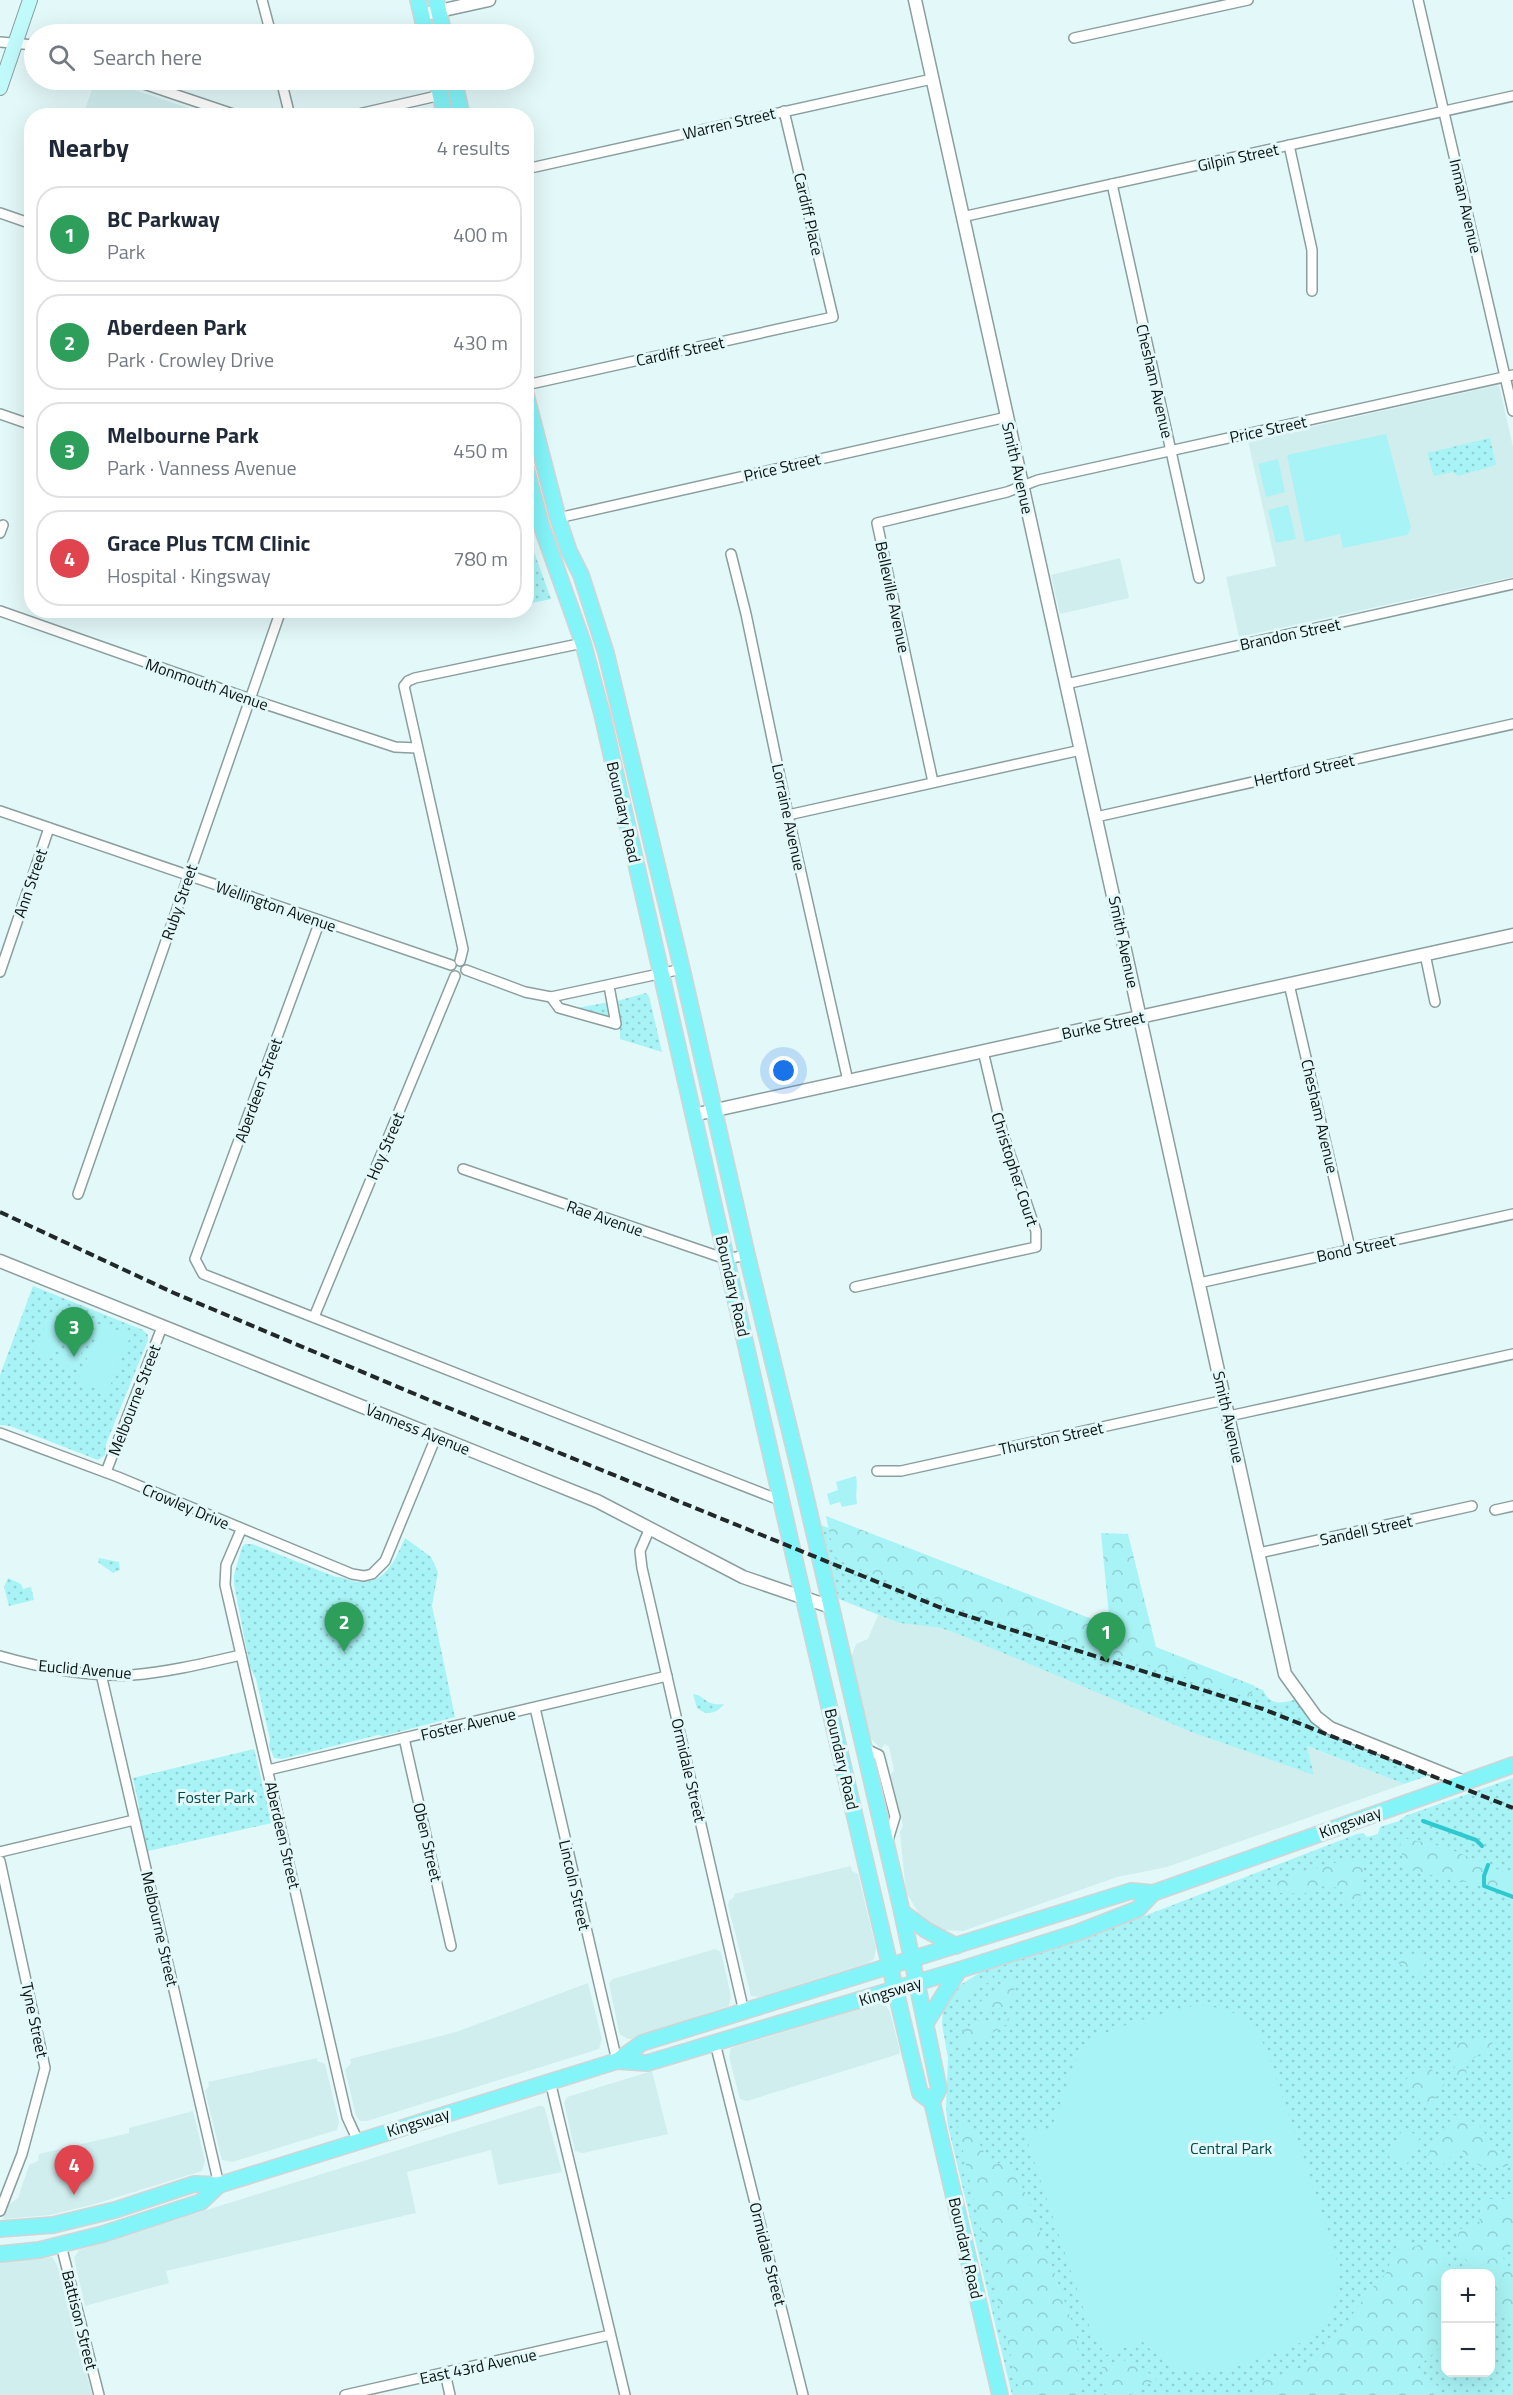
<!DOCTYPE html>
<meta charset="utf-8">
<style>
body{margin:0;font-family:"Titillium Web",sans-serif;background:#f2f2f3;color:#1f2937}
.controls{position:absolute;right:18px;bottom:18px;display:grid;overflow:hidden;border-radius:12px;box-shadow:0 6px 24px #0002}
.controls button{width:54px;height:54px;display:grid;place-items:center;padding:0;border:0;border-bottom:2px solid #e0e1e3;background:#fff;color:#1f2937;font:30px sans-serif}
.you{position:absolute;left:784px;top:1071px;width:21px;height:21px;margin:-15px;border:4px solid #fff;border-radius:50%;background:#1a73e8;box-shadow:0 0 0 9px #1a73e833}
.badge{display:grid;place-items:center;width:39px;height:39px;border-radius:50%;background:#b45309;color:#fff;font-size:20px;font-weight:700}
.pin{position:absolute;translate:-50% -50px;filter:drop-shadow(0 2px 3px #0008)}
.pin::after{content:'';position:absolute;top:32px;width:21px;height:18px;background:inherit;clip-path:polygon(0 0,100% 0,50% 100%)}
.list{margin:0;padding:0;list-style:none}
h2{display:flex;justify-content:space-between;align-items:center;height:78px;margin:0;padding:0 24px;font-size:26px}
h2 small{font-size:20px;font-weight:400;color:#747a83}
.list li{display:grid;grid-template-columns:39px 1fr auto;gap:18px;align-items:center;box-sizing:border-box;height:96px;margin:0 12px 12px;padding:0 12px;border:2px solid #e0e1e3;border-radius:24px}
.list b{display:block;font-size:22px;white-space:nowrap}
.list p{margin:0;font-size:20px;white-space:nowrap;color:#747a83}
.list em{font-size:20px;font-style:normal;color:#747a83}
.icon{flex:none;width:33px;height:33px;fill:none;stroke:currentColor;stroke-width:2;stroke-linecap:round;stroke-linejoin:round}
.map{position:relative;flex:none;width:1513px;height:2395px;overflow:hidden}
.search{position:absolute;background:#fff;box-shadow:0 6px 24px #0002;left:24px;top:24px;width:510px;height:66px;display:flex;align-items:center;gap:15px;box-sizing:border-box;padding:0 21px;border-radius:33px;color:#747a83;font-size:22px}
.panel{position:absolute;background:#fff;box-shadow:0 6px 24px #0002;left:24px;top:108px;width:510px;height:510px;border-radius:24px}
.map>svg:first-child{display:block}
</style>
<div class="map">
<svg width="1513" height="2395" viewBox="0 0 1513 2395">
<defs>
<pattern id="grass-dots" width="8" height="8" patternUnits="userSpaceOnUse" patternTransform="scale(1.5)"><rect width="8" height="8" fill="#a8f3f5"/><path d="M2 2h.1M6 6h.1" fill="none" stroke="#8fcfd1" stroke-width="1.8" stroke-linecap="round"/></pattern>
<pattern id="forest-crowns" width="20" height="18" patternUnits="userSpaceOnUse" patternTransform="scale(1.5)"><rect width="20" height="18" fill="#a8f3f5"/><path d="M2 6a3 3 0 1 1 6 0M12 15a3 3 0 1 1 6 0" fill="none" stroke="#8fcfd1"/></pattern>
</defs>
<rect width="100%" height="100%" fill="#e3f8f9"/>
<g fill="#d0eeee">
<polygon points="95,80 100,81 105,80 209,115 83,116"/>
<polygon points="1499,385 1513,447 1513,577 1239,637 1226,577 1276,566 1248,441"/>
<polygon points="1120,558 1129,598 1060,614 1051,575"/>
<polygon points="878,1615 899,1623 941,1628 958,1634 1313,1774 1306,1746 1404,1784 1167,1867 1117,1877 963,1931 942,1930 922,1919 906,1892 900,1833 903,1825 890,1776 894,1770 889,1747 885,1744 881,1749 869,1737 851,1658 856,1644 868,1639"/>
<polygon points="851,1866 852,1871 858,1874 876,1948 874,1959 868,1963 760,1997 751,1996 728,1905 729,1901 734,1897 734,1894"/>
<polygon points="715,1949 721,1952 731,1996 729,2006 632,2039 628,2039 621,2035 619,2032 609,1983 613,1979"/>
<polygon points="588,1983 602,2039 599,2049 367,2121 360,2121 356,2116 345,2070 351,2063 350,2059 456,2032"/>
<polygon points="878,2003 886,2006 890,2012 900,2051 899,2054 747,2101 740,2099 729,2057 731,2048"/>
<polygon points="317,2058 317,2061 325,2064 339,2122 337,2130 232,2162 222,2160 205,2091 209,2086 208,2082"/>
<polygon points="652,2071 668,2134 583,2153 575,2151 565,2107 564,2103 567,2097"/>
<polygon points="539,2106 543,2106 545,2109 562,2172 498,2185 491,2150 407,2172 416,2213 166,2271 169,2283 85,2306 74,2258 79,2250"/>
<polygon points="193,2111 205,2161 202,2171 95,2204 50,2215 3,2219 6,2207 18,2198 29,2165 38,2161 39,2154 129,2133 129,2128"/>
<polygon points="52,2257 56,2263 64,2286 92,2395 0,2395 0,2262"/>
</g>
<g fill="url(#grass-dots)" fill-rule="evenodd">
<polygon points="1490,438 1496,464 1493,466 1458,476 1453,472 1434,476 1427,453"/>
<polygon points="526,530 551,599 527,604 526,604"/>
<polygon points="646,993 649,996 662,1052 620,1039 620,1014 617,1001"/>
<polygon points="604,1003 607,1003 610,1013 606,1018 577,1008"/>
<polygon points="33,1286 143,1330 148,1335 148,1340 106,1444 105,1455 98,1460 10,1426 0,1425 0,1375"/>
<path d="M818,1524L1263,1690C1270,1706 1282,1704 1296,1699L1305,1710L1430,1775L1404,1784L1307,1746L1314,1775L1189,1731L958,1634L941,1628L899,1623L839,1599L834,1592Z"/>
<path d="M405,1538L431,1557L438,1572L432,1606L455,1717L383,1736L378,1735L282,1759L274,1758L269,1746L270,1739L256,1679L250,1667L234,1584V1575L242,1547L245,1544H252L336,1577C344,1576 351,1582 359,1582C386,1584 396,1558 405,1538Z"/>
<polygon points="99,1558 119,1562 120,1570 113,1573 98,1562"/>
<polygon points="8,1578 21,1584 23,1589 31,1587 34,1600 9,1606 4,1587"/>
<path d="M693,1694C708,1697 704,1706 724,1704C716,1714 707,1716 697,1708Z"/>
<polygon points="254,1749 272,1823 148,1851 137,1811 139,1807 133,1778"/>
<path d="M1513,1778V2395H1012L948,2126L946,2109L948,2058L942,2024L943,2007L957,1987L981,1972L1095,1935L1357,1834L1363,1833L1367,1837L1378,1834L1380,1827L1399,1821L1405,1816ZM1446,2274H1490V2372H1446Z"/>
</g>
<g fill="url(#forest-crowns)">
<polygon points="826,1516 1110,1626 1101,1533 1128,1534 1156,1647 1255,1686 1249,1698 1155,1667 958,1608 835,1559"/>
<path d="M1403,1838L1445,1847L1513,1876V1900C1488,1883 1476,1884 1447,1879C1433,1876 1420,1872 1406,1869L1400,1846Z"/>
<polygon points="1365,1859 1360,1900 1347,1902 1341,1888 1318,1886 1304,1894 1267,1892 1267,1883 1345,1860"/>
<polygon points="1421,1952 1426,1962 1418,1975 1412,1969 1399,1964 1399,1957"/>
<polygon points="1007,1979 1015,1981 1017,1986 1012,1992 1013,2005 990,2010 981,2008 980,2002"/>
<polygon points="1013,2017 1014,2020 978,2041 961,2046 958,2038 964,2029 978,2020 996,2023"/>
<polygon points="1490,2037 1493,2046 1467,2062 1466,2080 1458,2081 1450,2049 1457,2043"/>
<polygon points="1430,2068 1445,2083 1430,2107 1413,2095 1406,2079"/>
<path d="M1455,2115L1478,2124L1509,2166C1484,2171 1477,2168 1460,2148L1438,2169L1427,2158L1434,2143Z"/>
<polygon points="970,2125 991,2166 1008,2160 1027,2196 1077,2336 1079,2395 1020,2395 957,2126"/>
<polygon points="1481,2199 1512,2199 1513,2202 1513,2243 1502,2256 1513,2275 1513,2316 1491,2314 1491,2282 1497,2278 1491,2277 1490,2274 1473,2273 1472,2266 1456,2251 1459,2229 1479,2227"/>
<polygon points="1400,2238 1411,2248 1432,2240 1452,2270 1450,2273 1446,2274 1444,2285 1446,2286 1446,2333 1444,2333 1445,2343 1417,2368 1439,2387 1433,2395 1257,2395 1258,2383 1312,2364 1338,2335 1369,2291 1386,2273"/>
<polygon points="1130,2359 1157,2379 1130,2395 1104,2395 1102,2367"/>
</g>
<g fill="#a8f3f5">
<polygon points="1386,434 1411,528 1407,535 1343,548 1340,534 1305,542 1287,455"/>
<polygon points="1278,459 1285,492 1266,497 1258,464"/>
<polygon points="1288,505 1296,539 1276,543 1268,510"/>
<polygon points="49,1315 66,1322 51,1359 35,1352"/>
<polygon points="101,1324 131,1335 107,1393 78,1381"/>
<polygon points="73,1325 90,1332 75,1369 59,1362"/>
<path d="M856,1476C858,1486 855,1494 857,1504L842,1507L840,1502L830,1505L827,1494L838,1490L836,1482Z"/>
<polygon points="990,1975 993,1977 993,1980 974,1990 968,2000 970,2006 959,2000 959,1994 974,1982"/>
<path d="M1197,2005C1234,2009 1250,2015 1266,2049L1334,2250C1343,2285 1338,2324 1302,2342C1290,2348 1276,2352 1263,2357C1211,2376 1183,2385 1142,2341L1104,2356L1100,2343L1091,2331L1024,2131L1051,2129L1076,2061C1079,2053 1083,2048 1090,2042C1108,2027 1172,2011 1197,2005Z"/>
<polygon points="1403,2128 1420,2137 1406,2166 1389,2157"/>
</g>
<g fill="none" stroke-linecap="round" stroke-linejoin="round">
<g stroke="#2dc9ce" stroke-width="4">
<polyline points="1423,1821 1476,1840 1482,1846"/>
<polyline points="1488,1865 1484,1876 1484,1886 1513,1897"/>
</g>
<defs>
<g id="minor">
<polyline points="262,0 271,34"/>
<polyline points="1418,0 1513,411"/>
<polyline points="1074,38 1248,0"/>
<polyline points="0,42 34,45"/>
<polyline points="132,80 239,116"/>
<polyline points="281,80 290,116"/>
<polyline points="350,116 441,95"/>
<polyline points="1289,145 1312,250 1312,291"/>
<polyline points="526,169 932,79"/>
<polyline points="1112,184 1199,578"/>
<polyline points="0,213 32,224"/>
<polyline points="962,217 1513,96"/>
<polyline points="526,385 833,317 784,111"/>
<polyline points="0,414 32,425"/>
<polyline points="558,518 1007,417"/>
<polyline points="0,533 3,525"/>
<polyline points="731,554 746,614 788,815 848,1081"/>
<polyline points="0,611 250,699 395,747 417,748"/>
<polyline points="1066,684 1513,584"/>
<polyline points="933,782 877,523 1007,492 1038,480 1513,375"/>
<polyline points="0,811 451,965"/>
<polyline points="788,815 1081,750"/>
<polyline points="1096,817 1513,724"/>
<polyline points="320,921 195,1259 203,1274 782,1501"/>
<polyline points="1425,954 1435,1002"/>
<polyline points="460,961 463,949 404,686 408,681 415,678 583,643"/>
<polyline points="466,970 525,992 551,997 682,969"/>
<polyline points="0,972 49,828"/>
<polyline points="1289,984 1350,1248"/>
<polyline points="551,997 559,1008 616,1024 609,986"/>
<polyline points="463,1169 726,1259 747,1255"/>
<polyline points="78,1194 281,610"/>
<polyline points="1199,1283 1513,1214"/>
<polyline points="855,1287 1036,1247 1036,1231 1002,1131 983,1051"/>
<polyline points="314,1317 455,976"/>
<polyline points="1229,1416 1513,1354"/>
<polyline points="0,1433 118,1477 352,1574 364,1576 372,1574 385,1561 436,1437"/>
<polyline points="877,1471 901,1471 1225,1400"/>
<polyline points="106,1472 162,1327"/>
<polyline points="1495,1510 1513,1506"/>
<polyline points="650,1528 640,1551 642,1568 744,2012"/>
<polyline points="241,1530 226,1565 225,1585 347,2117 358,2141"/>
<polyline points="1259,1553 1472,1506"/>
<path d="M0,1656C42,1668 88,1677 132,1675C169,1672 206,1663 241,1655"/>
<polyline points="101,1674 219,2185"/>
<polyline points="535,1708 617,2061"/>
<polyline points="404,1738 451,1946"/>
<polyline points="864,1748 879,1755 895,1817 888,1840"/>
<polyline points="268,1770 667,1676"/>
<polyline points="0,1852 134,1820"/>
<polyline points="0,1861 45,2068 22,2154 0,2211"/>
<polyline points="715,2043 803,2395"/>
<polyline points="550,2081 625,2395"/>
<polyline points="61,2245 99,2395"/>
<polyline points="445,2373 450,2395"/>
<polyline points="345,2395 610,2335"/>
</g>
<g id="tertiary">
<polyline points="915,0 1285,1674 1316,1717 1330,1728 1464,1782"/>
<polyline points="421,15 489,0"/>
<polyline points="693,1115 1513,935"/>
<polyline points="0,1261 597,1501 743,1577 831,1607"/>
</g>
<polyline id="secondary" points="0,88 30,0"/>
<g id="primary">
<polyline points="418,0 426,34"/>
<polyline points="436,0 444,34"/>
<polyline points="437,80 445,116"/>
<polyline points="454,80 462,116"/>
<polyline points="526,395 558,518 569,551 581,575 606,653 682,969 747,1255 803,1485 902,1912 939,2089 932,2102"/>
<polyline points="526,469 541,525 583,643 602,714 795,1561 911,2056 920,2093 932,2102 1000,2395"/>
<polyline points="902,1912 926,1930 956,1946"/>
<polyline points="926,2023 959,1970"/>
<polyline points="617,2061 647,2063 959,1970 1079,1932 1138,1909 1153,1893"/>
<polyline points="0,2229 53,2225 115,2210 194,2184 219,2185 617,2061 642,2043 1131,1891 1153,1893 1513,1765"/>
<polyline points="0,2254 39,2250 103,2234 201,2202 219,2185"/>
</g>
</defs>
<use href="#minor" stroke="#8b9e9e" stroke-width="12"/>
<use href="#tertiary" stroke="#8b9e9e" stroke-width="15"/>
<use href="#secondary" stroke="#8b9e9e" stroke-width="16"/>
<use href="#primary" stroke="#d3d4d4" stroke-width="18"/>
<use href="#minor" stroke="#fff" stroke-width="9"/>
<use href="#tertiary" stroke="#fff" stroke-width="12"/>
<use href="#secondary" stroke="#c1fafb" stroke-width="14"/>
<use href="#primary" stroke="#83f4f8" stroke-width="15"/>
<polyline stroke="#202829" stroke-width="4" stroke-dasharray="9 4.5" stroke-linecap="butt" points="0,1212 174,1293 434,1402 939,1607 1263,1709 1513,1808"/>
</g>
<g text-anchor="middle" stroke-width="6" stroke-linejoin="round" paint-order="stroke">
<g font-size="16" fill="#0a1111" stroke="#e3f8f9">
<text transform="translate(729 123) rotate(-13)" y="6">Warren Street</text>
<text transform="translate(1238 157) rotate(-12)" y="6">Gilpin Street</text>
<text transform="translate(1466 206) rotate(77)" y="6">Inman Avenue</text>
<text transform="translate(809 214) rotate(77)" y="6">Cardiff Place</text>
<text transform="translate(680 351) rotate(-12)" y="6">Cardiff Street</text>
<text transform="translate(1155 381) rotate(77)" y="6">Chesham Avenue</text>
<text transform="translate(1268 429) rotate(-12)" y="6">Price Street</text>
<text transform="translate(782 467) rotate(-13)" y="6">Price Street</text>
<text transform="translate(1018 468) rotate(77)" y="6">Smith Avenue</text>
<text transform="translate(893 597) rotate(78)" y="6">Belleville Avenue</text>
<text transform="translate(1290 634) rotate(-12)" y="6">Brandon Street</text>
<text transform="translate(207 684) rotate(19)" y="6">Monmouth Avenue</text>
<text transform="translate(1304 770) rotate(-12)" y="6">Hertford Street</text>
<text transform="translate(624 812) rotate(77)" y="6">Boundary Road</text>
<text transform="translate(789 817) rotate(78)" y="6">Lorraine Avenue</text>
<text transform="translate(30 883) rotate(-71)" y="6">Ann Street</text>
<text transform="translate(179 902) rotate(-71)" y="6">Ruby Street</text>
<text transform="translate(276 906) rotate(19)" y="6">Wellington Avenue</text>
<text transform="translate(1124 942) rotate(78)" y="6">Smith Avenue</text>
<text transform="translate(1103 1025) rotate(-12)" y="6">Burke Street</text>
<text transform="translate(258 1090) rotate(-70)" y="6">Aberdeen Street</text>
<text transform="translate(1320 1116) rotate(77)" y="6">Chesham Avenue</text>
<text transform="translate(385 1146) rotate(-67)" y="6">Hoy Street</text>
<text transform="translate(1015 1169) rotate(72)" y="6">Christopher Court</text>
<text transform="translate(605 1218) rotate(19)" y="6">Rae Avenue</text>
<text transform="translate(1356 1248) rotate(-12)" y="6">Bond Street</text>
<text transform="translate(733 1286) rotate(77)" y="6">Boundary Road</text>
<text transform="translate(134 1400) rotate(-69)" y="6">Melbourne Street</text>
<text transform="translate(1229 1417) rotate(77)" y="6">Smith Avenue</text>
<text transform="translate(418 1429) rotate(22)" y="6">Vanness Avenue</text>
<text transform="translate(1051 1438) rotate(-12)" y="6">Thurston Street</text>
<text transform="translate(186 1506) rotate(23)" y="6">Crowley Drive</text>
<text transform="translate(1366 1530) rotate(-12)" y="6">Sandell Street</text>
<text transform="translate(85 1669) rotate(5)" y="6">Euclid Avenue</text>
<text transform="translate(468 1724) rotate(-13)" y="6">Foster Avenue</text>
<text transform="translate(842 1759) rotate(77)" y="6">Boundary Road</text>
<text transform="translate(689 1770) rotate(77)" y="6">Ormidale Street</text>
<text transform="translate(1350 1822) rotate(-20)" y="6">Kingsway</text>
<text transform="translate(283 1835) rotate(77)" y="6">Aberdeen Street</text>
<text transform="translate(428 1842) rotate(77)" y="6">Oben Street</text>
<text transform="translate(575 1885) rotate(77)" y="6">Lincoln Street</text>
<text transform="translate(160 1929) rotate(77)" y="6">Melbourne Street</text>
<text transform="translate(890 1991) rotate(-17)" y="6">Kingsway</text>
<text transform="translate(35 2020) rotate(78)" y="6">Tyne Street</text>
<text transform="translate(418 2122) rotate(-17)" y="6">Kingsway</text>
<text transform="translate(966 2248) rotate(77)" y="6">Boundary Road</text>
<text transform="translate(768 2254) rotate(76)" y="6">Ormidale Street</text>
<text transform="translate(80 2320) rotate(76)" y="6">Battison Street</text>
<text transform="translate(478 2366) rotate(-12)" y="6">East 43rd Avenue</text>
</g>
<g font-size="16" fill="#03484a" stroke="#e3f8f9">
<text x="216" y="1803">Foster Park</text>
<text x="1231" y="2154">Central Park</text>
</g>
</g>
</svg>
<div class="controls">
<button>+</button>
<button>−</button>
</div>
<div class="you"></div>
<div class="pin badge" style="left:1106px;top:1662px;background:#2e9e5b">1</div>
<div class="pin badge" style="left:344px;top:1652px;background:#2e9e5b">2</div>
<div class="pin badge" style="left:74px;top:1357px;background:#2e9e5b">3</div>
<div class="pin badge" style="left:74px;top:2195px;background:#e0444e">4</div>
<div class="search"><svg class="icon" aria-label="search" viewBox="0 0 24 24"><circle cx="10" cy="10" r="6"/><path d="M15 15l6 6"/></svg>Search here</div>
<section class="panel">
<h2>Nearby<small>4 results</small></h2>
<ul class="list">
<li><span class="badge" style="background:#2e9e5b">1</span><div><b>BC Parkway</b><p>Park</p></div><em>400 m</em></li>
<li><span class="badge" style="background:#2e9e5b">2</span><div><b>Aberdeen Park</b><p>Park · Crowley Drive</p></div><em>430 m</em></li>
<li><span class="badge" style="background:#2e9e5b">3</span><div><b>Melbourne Park</b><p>Park · Vanness Avenue</p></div><em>450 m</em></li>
<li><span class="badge" style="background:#e0444e">4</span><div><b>Grace Plus TCM Clinic</b><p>Hospital · Kingsway</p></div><em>780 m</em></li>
</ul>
</section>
</div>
